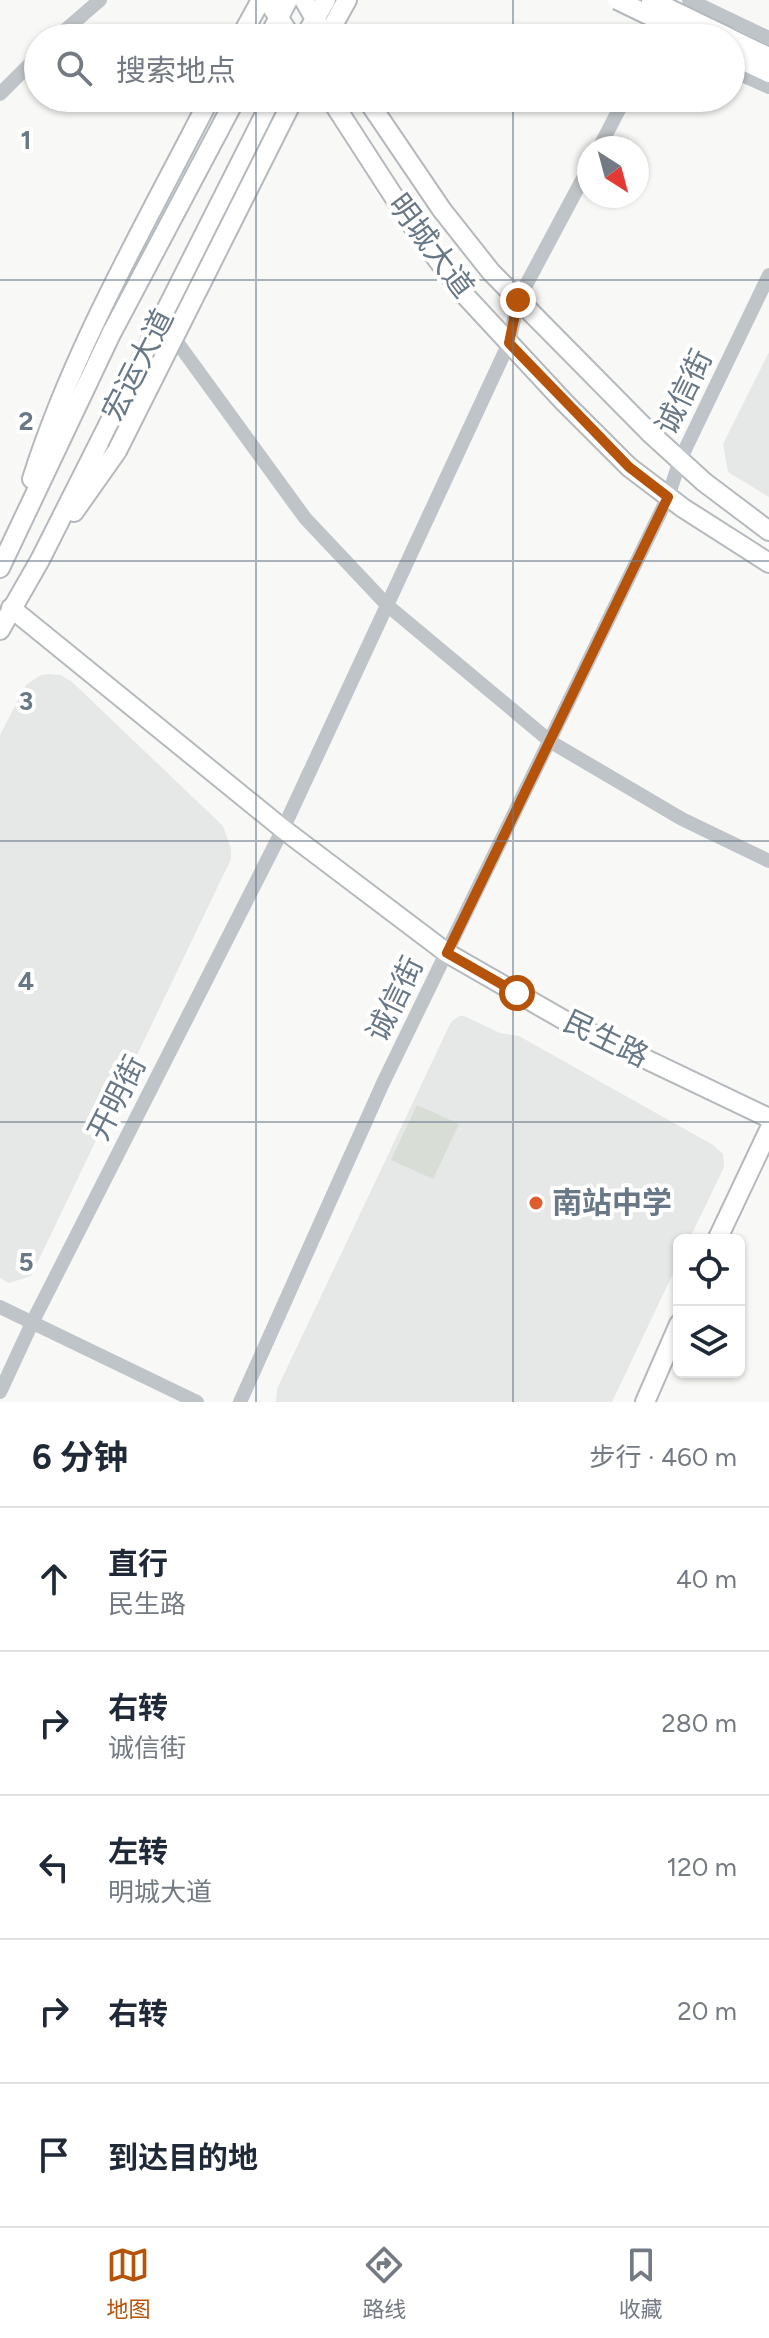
<!DOCTYPE html>
<html lang="zh">
<meta charset="utf-8">
<style>
body{margin:0;font-family:Figtree,"Noto Sans SC",sans-serif;background:#f6f6f7;color:#1f2937}
.controls{position:absolute;right:24px;bottom:24px;display:grid;overflow:hidden;border-radius:12px;box-shadow:0 2px 6px #0004}
.controls button{width:72px;height:72px;display:grid;place-items:center;padding:0;border:0;border-bottom:2px solid #e0e1e3;background:#fff;color:#1f2937;font:40px sans-serif}
.compass{position:absolute;left:577px;top:136px;width:72px;height:72px;border-radius:50%;background:#fff;box-shadow:0 2px 6px #0004;rotate:144deg}
.stop{position:absolute;width:24px;height:24px;margin:-18px;border:6px solid #b45309;border-radius:50%;background:#fff}
.stop.end{background:#b45309;border-color:#fff;box-shadow:0 2px 8px #0008}
.list{margin:0;padding:0;list-style:none}
h2{display:flex;justify-content:space-between;align-items:center;height:104px;margin:0;padding:0 32px;font-size:34px}
h2 small{font-size:26px;font-weight:400;color:#747a83}
.list li{display:grid;grid-template-columns:52px 1fr auto;gap:24px;align-items:center;box-sizing:border-box;height:144px;padding:0 32px;border-top:2px solid #e0e1e3}
.list b{display:block;font-size:30px;white-space:nowrap}
.list p{margin:0;font-size:26px;white-space:nowrap;color:#747a83}
.list em{font-size:26px;font-style:normal;color:#747a83}
.icon{flex:none;width:44px;height:44px;fill:none;stroke:currentColor;stroke-width:2;stroke-linecap:round;stroke-linejoin:round}
.map{position:relative;flex:none;width:769px;height:1402px;overflow:hidden}
.search{position:absolute;background:#fff;box-shadow:0 2px 6px #0004;left:24px;right:24px;top:24px;height:88px;display:flex;align-items:center;gap:20px;box-sizing:border-box;padding:0 28px;border-radius:44px;color:#747a83;font-size:30px}
.sheet{height:824px;background:#fff}
nav{display:flex;justify-content:space-around;align-items:center;box-sizing:border-box;height:112px;border-top:2px solid #e0e1e3;background:#fff;font-size:22px;color:#747a83}
nav a{display:grid;justify-items:center;gap:4px}
nav .on{color:#b45309}
.map>svg:first-child{display:block}
</style>
<div class="map">
<svg width="769" height="1402" viewBox="0 0 769 1402">
<rect width="100%" height="100%" fill="#f8f8f6"/>
<g fill="#e6e7e7">
<polygon points="769,352 769,497 728,472 723,444"/>
<polygon points="49,674 60,675 71,681 223,826 231,849 231,859 31,1276 9,1283 0,1278 0,735 26,685 41,675"/>
<polygon points="459,1016 464,1016 500,1033 519,1036 713,1145 723,1154 724,1167 689,1240 679,1240 679,1261 612,1402 276,1402 277,1389 451,1022"/>
</g>
<polygon fill="#d8ddd5" points="417,1105 459,1124 433,1179 391,1160"/>
<g fill="none" stroke-linecap="round" stroke-linejoin="round">
<defs>
<g id="secondary">
<polyline points="267,0 292,38"/>
<polyline points="304,0 326,38"/>
<polyline points="240,38 261,0"/>
<polyline points="268,38 288,0"/>
<polyline points="304,38 326,0"/>
<polyline points="326,38 347,0"/>
<polyline points="731,39 769,57"/>
<polyline points="731,55 769,73"/>
<polyline points="330,98 416,231 461,291 564,402 629,467 683,508 769,563"/>
<polyline points="366,98 442,210 491,272 650,433 704,482 769,531"/>
<path d="M32,479C74,346 147,222 210,98"/>
<polyline points="74,512 117,451"/>
<polyline points="0,568 111,334 236,98"/>
<polyline points="11,608 283,829 447,953 564,1020 769,1118"/>
<polyline points="0,630 40,560 273,98"/>
<polyline points="717,1240 769,1130"/>
<polyline points="645,1402 679,1324"/>
</g>
</defs>
<use href="#secondary" stroke="#b4b9be" stroke-width="22"/>
<g stroke="#bfc4c8" stroke-width="14">
<polyline points="689,0 769,38"/>
<polyline points="56,38 100,0"/>
<polyline points="656,38 665,15"/>
<polyline points="731,70 769,87"/>
<polyline points="0,94 38,56"/>
<polyline points="599,148 625,98"/>
<polyline points="161,320 305,518 387,605 551,742 682,819 769,861"/>
<polyline points="0,1307 197,1402"/>
<polyline points="0,1392 33,1321 283,829 509,343 518,300 589,167"/>
<polyline points="240,1402 383,1083 668,497 680,460 769,275"/>
</g>
<use href="#secondary" stroke="#fff" stroke-width="18"/>
<defs>
<g id="secondary-bridge">
<polyline points="617,0 696,38"/>
<polyline points="651,0 730,38"/>
<polyline points="117,451 294,98"/>
</g>
</defs>
<use href="#secondary-bridge" stroke="#b4b9be" stroke-width="22" stroke-linecap="butt"/>
<use href="#secondary-bridge" stroke="#fff" stroke-width="18"/>
</g>
<g fill="none" stroke-linecap="round" stroke-linejoin="round">
<polyline stroke="#b45309" stroke-width="10" points="517,993 447,953 668,497 629,467 509,343 518,300"/>
</g>
<path fill="none" stroke="#687886" stroke-width="2" stroke-opacity="0.55" d="M256,0V38M513,0V38M256,98V1402M513,98V1402M0,280H769M0,561H769M0,841H769M0,1122H769"/>
<circle fill="#df5c2f" stroke="#fff" stroke-width="3" cx="536" cy="1203" r="8"/>
<g text-anchor="middle" stroke-width="8" stroke-linejoin="round" paint-order="stroke">
<g font-size="30" fill="#687886" stroke="#fff">
<text transform="translate(431 246) rotate(53)" y="10">明城大道</text>
<text transform="translate(138 365) rotate(-63)" y="10">宏运大道</text>
<text transform="translate(684 392) rotate(-64)" y="10">诚信街</text>
<text transform="translate(395 999) rotate(-64)" y="10">诚信街</text>
<text transform="translate(606 1039) rotate(26)" y="10">民生路</text>
<text transform="translate(117 1098) rotate(-63)" y="10">开明街</text>
</g>
<g font-size="30" font-weight="bold" fill="#687886" stroke="#fff" text-anchor="start">
<text x="552" y="1213">南站中学</text>
</g>
</g>
<g font-size="26" text-anchor="middle" font-weight="bold" fill="#687886" stroke="#fff" stroke-width="8" stroke-linejoin="round" paint-order="stroke">
<text x="26" y="149">1</text>
<text x="26" y="430">2</text>
<text x="26" y="710">3</text>
<text x="26" y="990">4</text>
<text x="26" y="1271">5</text>
</g>
</svg>
<div class="controls">
<button><svg class="icon" aria-label="locate" viewBox="0 0 24 24"><circle cx="12" cy="12" r="6"/><path d="M12 2v4M12 18v4M2 12h4M18 12h4"/></svg></button>
<button><svg class="icon" aria-label="layers" viewBox="0 0 24 24"><path d="M12 4l9 5-9 5-9-5zM3 14l9 5 9-5"/></svg></button>
</div>
<svg class="compass" viewBox="-18 -18 36 36"><path d="M0-13l5 13h-10z" fill="#e53935"/><path d="M0 13l5-13h-10z" fill="#747a83"/></svg>
<div class="stop" style="left:517px;top:993px"></div>
<div class="stop end" style="left:518px;top:300px"></div>
<div class="search"><svg class="icon" aria-label="search" viewBox="0 0 24 24"><circle cx="10" cy="10" r="6"/><path d="M15 15l6 6"/></svg>搜索地点</div>
</div>
<section class="sheet">
<h2>6 分钟<small>步行 · 460 m</small></h2>
<ul class="list">
<li><svg class="icon" aria-label="ahead" viewBox="0 0 24 24"><path d="M12 20V5M6 11l6-6 6 6"/></svg><div><b>直行</b><p>民生路</p></div><em>40 m</em></li>
<li><svg class="icon" aria-label="right" viewBox="0 0 24 24"><path d="M7 20v-9h11M14 6l5 5-5 5"/></svg><div><b>右转</b><p>诚信街</p></div><em>280 m</em></li>
<li><svg class="icon" aria-label="left" viewBox="0 0 24 24"><path d="M17 20v-9H6M10 6l-5 5 5 5"/></svg><div><b>左转</b><p>明城大道</p></div><em>120 m</em></li>
<li><svg class="icon" aria-label="right" viewBox="0 0 24 24"><path d="M7 20v-9h11M14 6l5 5-5 5"/></svg><div><b>右转</b></div><em>20 m</em></li>
<li><svg class="icon" aria-label="arrive" viewBox="0 0 24 24"><path d="M6 21V4h12l-3 4 3 4H6"/></svg><div><b>到达目的地</b></div></li>
</ul>
</section>
<nav>
<a class="on"><svg class="icon" aria-label="map" viewBox="0 0 24 24"><path d="M3 6l6-2 6 2 6-2v14l-6 2-6-2-6 2zM9 4v14M15 6v14"/></svg>地图</a>
<a><svg class="icon" aria-label="directions" viewBox="0 0 24 24"><path d="M12 3l9 9-9 9-9-9zM9 14v-3h6M13 9l2 2-2 2"/></svg>路线</a>
<a><svg class="icon" aria-label="saved" viewBox="0 0 24 24"><path d="M7 4h10v16l-5-4-5 4z"/></svg>收藏</a>
</nav>
